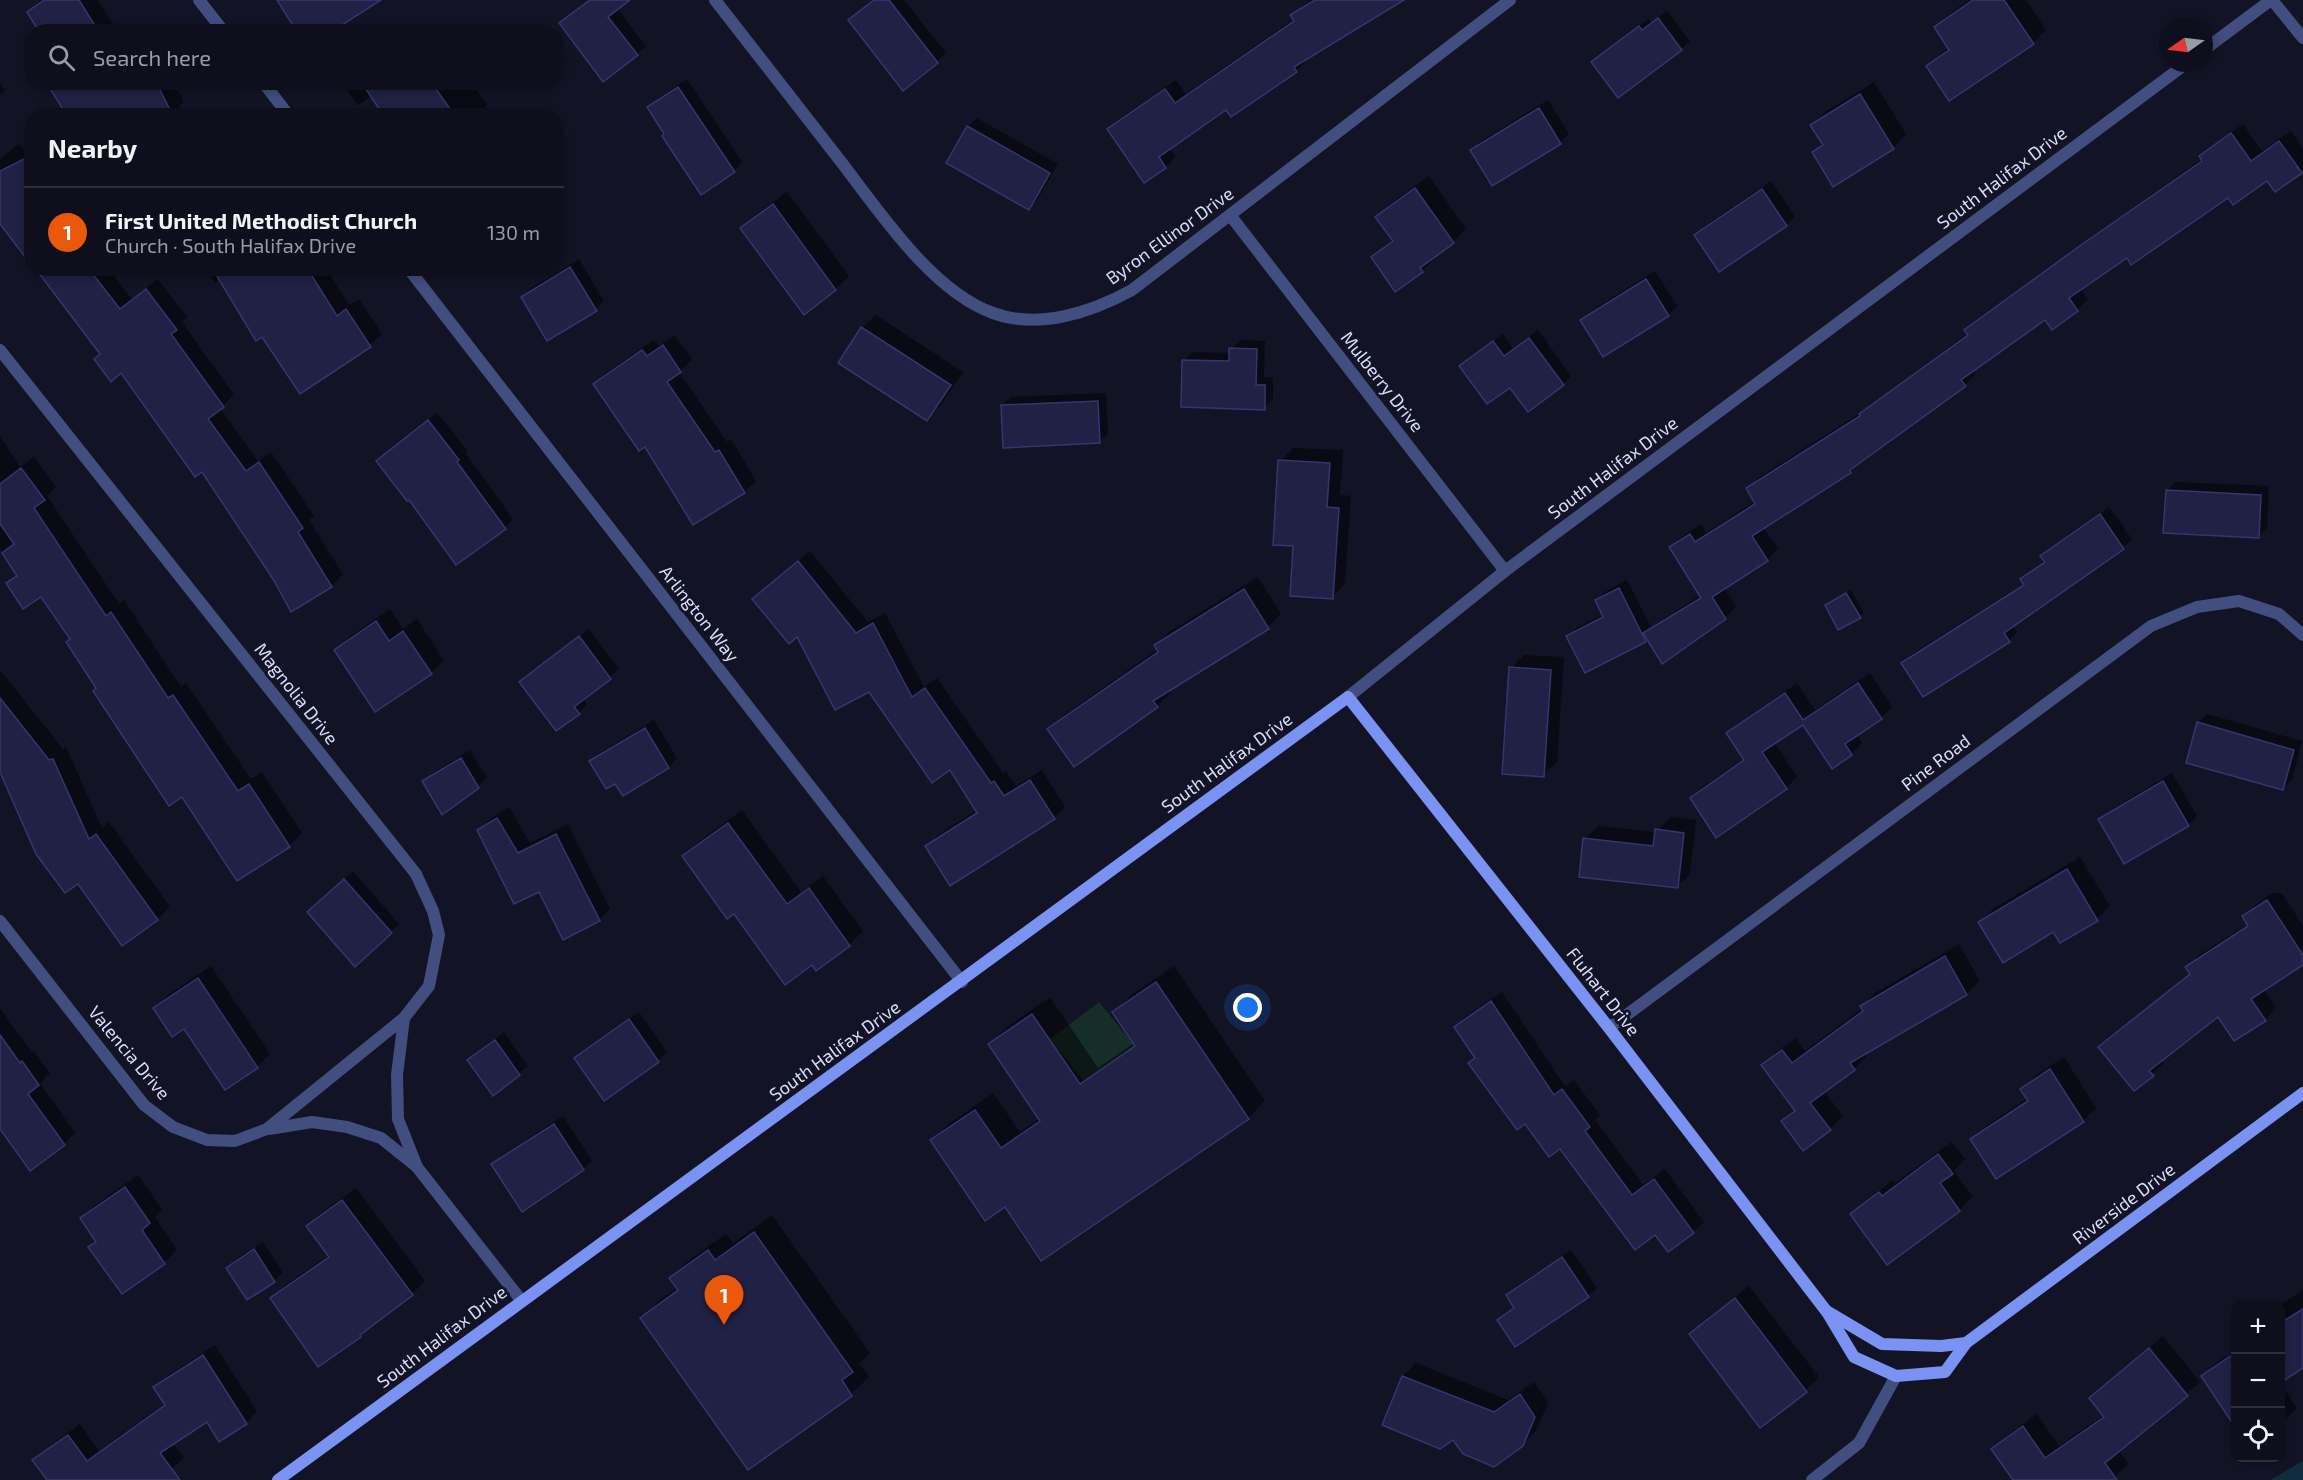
<!DOCTYPE html>
<meta charset="utf-8">
<style>
body{margin:0;font-family:"Exo 2",sans-serif;background:#171725;color:#f1f3f6}
.controls{position:absolute;right:18px;bottom:18px;display:grid;overflow:hidden;border-radius:12px;box-shadow:0 3px 9px #0003}
.controls button{width:54px;height:54px;display:grid;place-items:center;padding:0;border:0;border-bottom:2px solid #2e2e3b;background:#0e0e1c;color:#f1f3f6;font:30px sans-serif}
.compass{position:absolute;left:2159px;top:18px;width:54px;height:54px;border-radius:50%;background:#0e0e1c;box-shadow:0 3px 9px #0003;rotate:256deg}
.you{position:absolute;left:1248px;top:1008px;width:21px;height:21px;margin:-15px;border:4px solid #fff;border-radius:50%;background:#1a73e8;box-shadow:0 0 0 9px #1a73e833}
.badge{display:grid;place-items:center;width:39px;height:39px;border-radius:50%;background:#ea580c;color:#fff;font-size:20px;font-weight:700}
.pin{position:absolute;translate:-50% -50px;filter:drop-shadow(0 2px 3px #0008)}
.pin::after{content:'';position:absolute;top:32px;width:21px;height:18px;background:inherit;clip-path:polygon(0 0,100% 0,50% 100%)}
.list{margin:0;padding:0;list-style:none}
h2{display:flex;justify-content:space-between;align-items:center;height:78px;margin:0;padding:0 24px;font-size:26px}
h2 small{font-size:20px;font-weight:400;color:#9b9ca3}
.list li{display:grid;grid-template-columns:39px 1fr auto;gap:18px;align-items:center;box-sizing:border-box;height:90px;padding:0 24px;border-top:2px solid #2e2e3b}
.list b{display:block;font-size:22px;white-space:nowrap}
.list p{margin:0;font-size:20px;white-space:nowrap;color:#9b9ca3}
.list em{font-size:20px;font-style:normal;color:#9b9ca3}
.icon{flex:none;width:33px;height:33px;fill:none;stroke:currentColor;stroke-width:2;stroke-linecap:round;stroke-linejoin:round}
.map{position:relative;flex:none;width:2303px;height:1480px;overflow:hidden}
.search{position:absolute;background:#0e0e1c;box-shadow:0 3px 9px #0003;left:24px;top:24px;width:540px;height:66px;display:flex;align-items:center;gap:15px;box-sizing:border-box;padding:0 21px;border-radius:24px;color:#9b9ca3;font-size:22px}
.panel{position:absolute;background:#0e0e1c;box-shadow:0 3px 9px #0003;left:24px;top:108px;width:540px;height:168px;border-radius:24px}
.map>svg:first-child{display:block}
</style>
<div class="map">
<svg width="2303" height="1480" viewBox="0 0 2303 1480">
<rect width="100%" height="100%" fill="#121325"/>
<polygon fill="#152e28" points="1099,1002 1139,1051 1090,1089 1050,1039"/>
<polygon fill="#102d40" points="2303,1461 2303,1480 2270,1480"/>
<g fill="#0007">
<polygon points="41,0 98,0 118,32 41,32 28,12"/>
<polygon points="589,0 623,0 617,8 646,46 637,54 561,24"/>
<polygon points="874,0 904,0 946,53 937,62 850,20"/>
<polygon points="1311,0 1388,0 1304,58 1306,61 1296,71 1227,108 1169,148 1175,157 1166,167 1145,181 1109,129 1119,119 1176,80 1186,94 1294,19 1292,15"/>
<polygon points="1969,0 2026,0 2046,30 2033,43 1928,66 1949,47 1936,27 1949,14"/>
<polygon points="1667,11 1690,41 1681,49 1593,62 1648,19 1651,23"/>
<polygon points="687,79 742,162 734,171 666,134 649,108 657,99"/>
<polygon points="59,82 174,82 184,102 178,107 183,116 100,116"/>
<polygon points="347,82 454,82 456,86 461,82 471,82 487,105 476,116 406,116 372,96 358,105 344,86"/>
<polygon points="1874,82 1906,134 1893,148 1814,152 1823,143 1812,125 1825,112"/>
<polygon points="0,83 5,90 0,95"/>
<polygon points="1548,100 1569,134 1560,143 1472,150 1481,141"/>
<polygon points="977,118 1058,164 1037,200 1028,209 948,163 968,126"/>
<polygon points="2243,124 2262,151 2291,131 2303,149 2303,170 2301,172 2268,179 2228,196 2127,256 2080,289 2088,299 2077,310 2046,318 1973,370 1976,374 1965,385 1861,461 1850,472 1763,527 1778,549 1767,560 1724,587 1736,607 1725,618 1662,661 1648,638 1645,640 1568,637 1576,628 1603,614 1596,601 1605,592 1627,580 1651,627 1701,595 1671,547 1681,537 1701,524 1706,533 1755,501 1748,489 1758,478 1865,410 1968,333 1966,330 1977,319 2203,158 2201,156 2212,146"/>
<polygon points="19,144 30,158 0,222 0,159"/>
<polygon points="1429,176 1466,229 1453,242 1434,256 1435,258 1422,271 1373,257 1393,239 1377,217 1390,204"/>
<polygon points="1771,181 1795,216 1786,225 1720,270 1696,235 1705,226"/>
<polygon points="787,192 849,276 835,289 742,228 755,215"/>
<polygon points="579,259 604,301 596,310 523,297 531,288"/>
<polygon points="37,268 108,268 132,299 158,279 187,317 182,322 234,395 220,408 258,461 271,452 314,516 309,520 343,574 331,586 274,579 202,470 122,371 102,353"/>
<polygon points="205,268 326,268 349,305 359,299 382,334 370,345 301,392 263,335 220,279 215,283"/>
<polygon points="1655,271 1677,306 1668,315 1582,320 1591,311"/>
<polygon points="876,315 963,372 940,406 927,420 840,363 862,328"/>
<polygon points="1538,330 1571,376 1563,384 1510,386 1461,366 1503,334 1513,349"/>
<polygon points="675,335 692,360 679,372 727,442 731,439 756,481 744,492 645,445 595,384 606,373 654,340 659,346"/>
<polygon points="1240,340 1265,341 1264,377 1273,377 1273,399 1264,408 1184,360 1193,352 1231,353 1231,349"/>
<polygon points="1106,393 1108,433 1099,442 1002,406 1011,397"/>
<polygon points="437,413 467,450 465,452 513,519 505,528 409,498 378,461"/>
<polygon points="0,436 20,467 34,457 56,487 47,496 119,604 124,600 181,687 186,683 251,779 262,772 302,833 289,846 182,795 98,688 72,639 41,595 8,584 17,574 0,548"/>
<polygon points="1293,448 1343,450 1340,495 1351,496 1345,584 1332,597 1294,545 1280,461"/>
<polygon points="2176,482 2269,486 2267,528 2258,536 2167,490"/>
<polygon points="2109,507 2132,539 2123,548 2012,625 2017,632 2009,641 1903,663 1912,654 2025,583 2022,579 2045,561 2042,556 2051,547"/>
<polygon points="810,551 868,622 885,613 924,687 937,678 1003,773 1006,771 1016,786 1042,770 1065,807 1054,818 927,847 938,835 977,810 951,768 869,690 754,599"/>
<polygon points="1258,577 1281,614 1268,627 1168,690 1170,693 1157,706 1049,730 1063,716 1158,649 1156,645 1169,632"/>
<polygon points="1851,590 1864,613 1860,616 1826,605"/>
<polygon points="390,609 403,629 417,619 444,660 431,673 336,650 349,637"/>
<polygon points="589,629 619,669 583,698 587,704 579,713 521,682"/>
<polygon points="1524,655 1564,657 1557,762 1543,775 1511,668"/>
<polygon points="0,670 63,749 66,747 102,828 109,822 170,907 157,919 0,772"/>
<polygon points="1870,673 1892,707 1881,718 1857,734 1862,743 1851,754 1832,767 1803,723 1774,742 1797,777 1786,788 1717,835 1691,798 1702,787 1745,758 1728,734 1739,723 1797,683 1815,710"/>
<polygon points="2207,714 2302,741 2292,780 2283,789 2198,723"/>
<polygon points="654,720 677,758 669,767 623,794 615,782 591,762 600,753"/>
<polygon points="470,750 487,778 443,813 424,782 433,773"/>
<polygon points="2172,773 2197,816 2188,825 2100,819 2109,811"/>
<polygon points="509,807 530,843 568,824 610,909 599,920 540,890 479,830 490,819"/>
<polygon points="742,810 801,892 823,876 863,931 849,945 816,969 812,963 735,912 684,856 697,843"/>
<polygon points="1670,817 1696,820 1690,874 1677,887 1585,839 1598,826 1656,832"/>
<polygon points="2080,857 2110,906 2097,919 2061,941 2054,930 1980,922 1993,909"/>
<polygon points="353,871 399,924 391,932 317,904"/>
<polygon points="2273,893 2282,893 2303,926 2303,963 2264,989 2276,1008 2265,1020 2218,1015 2161,1060 2164,1063 2134,1089 2100,1047 2191,973 2187,967 2199,955 2248,924 2244,917 2255,905"/>
<polygon points="1959,944 1980,981 1966,994 1865,1053 1867,1056 1854,1069 1824,1091 1843,1116 1830,1129 1783,1121 1795,1109 1763,1065 1776,1052 1796,1038 1805,1051 1863,1008 1862,1006 1875,993"/>
<polygon points="211,966 270,1054 257,1067 155,1008 168,995"/>
<polygon points="1174,966 1265,1101 1248,1118 1005,1205 932,1140 950,1123 993,1093 1020,1132 1040,1118 990,1044 1007,1027 1050,997 1098,1068 1134,1043 1114,1013 1131,995"/>
<polygon points="1502,992 1565,1086 1574,1080 1600,1115 1595,1120 1643,1185 1665,1169 1704,1222 1693,1232 1656,1233 1560,1147 1456,1027 1466,1016"/>
<polygon points="0,1008 32,1053 34,1051 50,1073 40,1083 75,1133 64,1144 0,1127"/>
<polygon points="639,1012 667,1052 658,1061 576,1058 585,1049"/>
<polygon points="504,1032 528,1066 493,1094 469,1060"/>
<polygon points="2064,1057 2096,1108 2083,1121 1997,1177 1972,1139 1986,1126 2028,1098 2022,1089 2035,1076"/>
<polygon points="563,1116 592,1161 583,1169 522,1209 493,1165 502,1156"/>
<polygon points="1952,1142 1965,1159 1954,1171 1973,1197 1959,1210 1888,1263 1852,1214 1866,1201 1893,1180 1895,1183"/>
<polygon points="138,1175 162,1209 155,1217 177,1250 164,1263 90,1247 97,1241 81,1218 95,1205"/>
<polygon points="356,1188 425,1281 412,1294 371,1324 360,1335 272,1299 285,1285 329,1255 308,1226 321,1213"/>
<polygon points="772,1215 870,1353 859,1363 869,1377 851,1394 748,1468 642,1318 660,1300 678,1287 671,1278 689,1260 726,1234 733,1243"/>
<polygon points="263,1242 283,1272 274,1281 247,1298 228,1268 236,1259"/>
<polygon points="1571,1250 1597,1288 1588,1296 1498,1320 1515,1306 1508,1296 1516,1287"/>
<polygon points="1749,1286 1819,1377 1806,1390 1690,1334 1704,1321"/>
<polygon points="2303,1290 2303,1366 2280,1381 2280,1305"/>
<polygon points="2163,1336 2200,1382 2119,1450 2128,1464 2115,1477 2110,1480 2015,1480 1993,1449 2007,1436 2037,1414 2059,1446 2104,1415 2091,1398"/>
<polygon points="215,1345 257,1411 246,1423 207,1420 173,1443 184,1458 158,1480 48,1480 34,1460 46,1449 80,1424 99,1451 165,1403 155,1388 167,1376"/>
<polygon points="2236,1350 2236,1425 2203,1376 2216,1363"/>
<polygon points="1416,1363 1508,1400 1534,1382 1548,1403 1536,1431 1522,1445 1453,1438 1384,1424 1403,1376"/>
<polygon points="2280,1383 2297,1408 2280,1424"/>
</g>
<g fill="#202144" stroke="#34366e" stroke-width="1.5">
<polygon points="44,0 79,0 99,32 39,32 27,12"/>
<polygon points="277,0 381,0 331,32 297,32"/>
<polygon points="590,0 630,0 608,17 638,55 603,82 559,23"/>
<polygon points="874,0 889,0 938,63 903,91 848,20"/>
<polygon points="1315,0 1404,0 1294,67 1297,72 1231,117 1226,110 1159,157 1166,168 1144,183 1107,129 1165,89 1175,103 1294,21 1290,15"/>
<polygon points="1973,0 2004,0 2034,44 1949,101 1926,66 1949,50 1934,27"/>
<polygon points="1658,18 1682,50 1618,98 1591,62 1639,26 1642,30"/>
<polygon points="46,82 156,82 173,116 67,116"/>
<polygon points="361,82 431,82 455,116 384,116"/>
<polygon points="678,87 735,172 701,195 662,136 664,134 647,107"/>
<polygon points="1860,94 1894,149 1833,187 1812,152 1823,145 1810,125"/>
<polygon points="1539,108 1561,144 1492,186 1470,150"/>
<polygon points="967,126 1050,173 1029,210 946,163"/>
<polygon points="2231,133 2251,161 2279,141 2302,173 2275,192 2267,181 2233,205 2228,198 2131,265 2127,258 2069,298 2078,311 2052,330 2045,320 1961,380 1966,386 1850,470 1851,473 1752,536 1768,561 1712,597 1726,619 1662,664 1643,633 1701,598 1669,547 1690,534 1695,542 1755,504 1746,488 1860,416 1859,414 1968,335 1964,330 2081,245 2202,161 2199,156"/>
<polygon points="32,155 32,266 0,224 0,171"/>
<polygon points="1415,188 1454,243 1420,268 1423,272 1395,292 1371,257 1393,241 1375,217"/>
<polygon points="1762,189 1787,226 1719,272 1694,235"/>
<polygon points="773,204 836,290 804,315 740,228"/>
<polygon points="570,267 597,311 547,341 521,297"/>
<polygon points="35,268 88,268 120,309 146,289 177,330 171,334 224,407 208,419 246,471 259,462 303,528 298,532 332,587 291,612 273,579 202,472 195,477 121,373 111,382 94,359 100,354"/>
<polygon points="212,268 307,268 337,316 346,309 371,347 300,394 262,337 256,341"/>
<polygon points="1646,279 1669,316 1603,357 1580,320"/>
<polygon points="861,327 951,385 927,421 838,363"/>
<polygon points="1529,338 1564,385 1528,412 1510,388 1487,404 1459,366 1493,341 1504,356"/>
<polygon points="663,345 681,372 667,382 715,452 719,450 745,493 693,525 645,447 639,451 593,384 642,350 647,356"/>
<polygon points="1229,348 1257,349 1256,385 1265,385 1265,410 1181,407 1182,360 1229,361"/>
<polygon points="1098,401 1100,443 1003,448 1001,405"/>
<polygon points="428,420 459,460 457,462 506,529 456,565 409,500 407,501 376,461"/>
<polygon points="1278,460 1330,463 1327,507 1339,508 1333,599 1290,596 1293,546 1273,545"/>
<polygon points="21,468 45,500 34,508 106,616 111,612 168,698 173,695 238,791 249,784 290,847 237,881 182,797 169,806 93,691 96,688 66,642 70,639 41,597 23,609 6,583 17,576 2,553 14,544 0,524 0,484"/>
<polygon points="2166,490 2261,495 2259,538 2163,533"/>
<polygon points="2100,514 2124,549 2004,633 2010,642 1923,697 1901,663 2024,585 2020,579 2045,562 2040,556"/>
<polygon points="798,561 856,633 873,623 912,697 925,688 991,783 994,781 1004,796 1030,780 1055,819 950,886 925,846 977,813 950,770 932,783 869,692 835,710 797,637 789,644 752,599"/>
<polygon points="1619,588 1646,642 1585,673 1566,636 1603,617 1595,600"/>
<polygon points="1244,589 1269,629 1153,701 1158,707 1074,767 1047,729 1158,652 1154,645"/>
<polygon points="1846,593 1861,618 1838,630 1825,605"/>
<polygon points="376,621 389,641 403,631 432,674 375,712 334,650"/>
<polygon points="579,636 611,679 574,707 580,714 556,731 519,682"/>
<polygon points="1509,667 1551,670 1544,777 1502,774"/>
<polygon points="1858,683 1882,719 1845,744 1852,755 1832,769 1803,725 1762,752 1787,789 1716,838 1690,798 1744,760 1726,733 1785,693 1803,720"/>
<polygon points="0,698 49,760 53,759 89,839 96,834 158,920 122,946 78,884 65,893 36,854 0,772"/>
<polygon points="2197,722 2294,750 2283,790 2186,763"/>
<polygon points="645,728 669,768 623,796 615,784 606,789 589,761"/>
<polygon points="461,758 479,788 442,815 422,781"/>
<polygon points="2163,781 2189,826 2124,864 2098,819"/>
<polygon points="497,818 518,853 556,834 600,921 563,940 539,892 514,904 477,830"/>
<polygon points="728,823 787,904 809,888 850,946 816,971 812,965 785,985 734,914 727,919 682,856"/>
<polygon points="1655,829 1684,833 1678,888 1579,877 1583,838 1653,846"/>
<polygon points="2067,869 2098,921 2060,943 2053,932 2003,963 1978,922"/>
<polygon points="344,879 392,933 355,967 307,912"/>
<polygon points="2267,900 2303,955 2303,965 2251,999 2266,1021 2234,1041 2218,1017 2149,1071 2154,1076 2134,1091 2098,1047 2190,974 2185,967 2248,926 2242,916"/>
<polygon points="1945,956 1967,995 1850,1063 1855,1070 1810,1103 1831,1130 1803,1151 1781,1121 1795,1111 1761,1065 1782,1050 1792,1063 1863,1011 1860,1006"/>
<polygon points="198,978 258,1068 225,1090 184,1029 172,1037 153,1008"/>
<polygon points="1156,982 1249,1119 1041,1261 1005,1207 985,1221 930,1140 975,1110 1001,1148 1040,1121 988,1044 1032,1014 1080,1084 1135,1046 1112,1012"/>
<polygon points="1491,1001 1554,1095 1562,1089 1590,1127 1585,1131 1632,1195 1654,1179 1694,1233 1668,1252 1655,1235 1635,1250 1560,1149 1549,1157 1525,1124 1517,1130 1468,1063 1475,1058 1454,1027"/>
<polygon points="629,1019 659,1062 604,1101 574,1058"/>
<polygon points="0,1035 20,1063 22,1061 39,1085 28,1094 65,1145 30,1171 0,1129"/>
<polygon points="495,1040 520,1075 493,1096 467,1060"/>
<polygon points="2050,1069 2084,1122 1996,1179 1970,1139 2028,1101 2020,1089"/>
<polygon points="554,1124 584,1170 522,1212 491,1164"/>
<polygon points="1938,1154 1953,1174 1940,1183 1960,1211 1887,1265 1850,1214 1879,1192 1882,1196"/>
<polygon points="125,1187 150,1223 142,1230 165,1264 122,1294 88,1247 96,1242 80,1218"/>
<polygon points="342,1200 413,1295 360,1335 361,1337 318,1367 270,1298 329,1257 306,1226"/>
<polygon points="754,1232 853,1372 842,1380 852,1396 748,1470 640,1318 678,1290 669,1278 708,1250 715,1260"/>
<polygon points="254,1249 275,1282 247,1300 226,1268"/>
<polygon points="1562,1257 1589,1297 1515,1347 1497,1320 1514,1308 1506,1295"/>
<polygon points="1735,1298 1807,1392 1760,1428 1689,1334"/>
<polygon points="2303,1309 2303,1368 2280,1383 2280,1323"/>
<polygon points="2149,1348 2188,1396 2105,1463 2117,1480 2013,1480 1991,1449 2023,1426 2045,1458 2104,1417 2089,1398"/>
<polygon points="2235,1353 2235,1427 2201,1376"/>
<polygon points="203,1355 247,1424 219,1442 207,1422 160,1453 180,1480 47,1480 32,1460 68,1435 87,1461 165,1405 153,1387"/>
<polygon points="1402,1376 1494,1412 1520,1394 1535,1417 1523,1446 1494,1467 1463,1454 1453,1440 1440,1449 1382,1425"/>
</g>
<g fill="none" stroke-linecap="round" stroke-linejoin="round">
<g stroke="#414e7f" stroke-width="12">
<polyline points="199,0 224,32"/>
<path d="M715,0C755,51 795,103 835,154C876,206 929,290 993,313C1039,330 1092,312 1132,290L1510,0"/>
<polyline points="2272,0 2303,38"/>
<polyline points="2204,50 2271,0"/>
<polyline points="263,82 289,116"/>
<polyline points="1230,215 1505,571"/>
<polyline points="408,268 962,982"/>
<polyline points="0,350 416,874 433,911 439,935 429,986 404,1018 267,1129 235,1141 207,1140 173,1127 144,1105 0,921"/>
<polyline points="1348,697 1505,571 2187,63"/>
<polyline points="404,1018 397,1075 398,1119 417,1167 521,1300"/>
<polyline points="1609,1028 2151,626 2197,607 2239,601 2279,614 2303,635"/>
<polyline points="269,1129 312,1122 347,1127 381,1138 416,1166"/>
<polyline points="1812,1480 1859,1443 1896,1376"/>
</g>
<g stroke="#7a93f2" stroke-width="12">
<polyline points="1828,1312 1882,1344 1941,1346 1966,1343"/>
<polyline points="278,1480 1348,697 1609,1028 1827,1312 1854,1357 1896,1376 1945,1372 1966,1343 2303,1093"/>
</g>
</g>
<g text-anchor="middle" stroke-width="6" stroke-linejoin="round" paint-order="stroke">
<g font-size="18" fill="#dadefb" stroke="#121325">
<text transform="translate(2002 178) rotate(-37)" y="6">South Halifax Drive</text>
<text transform="translate(1170 236) rotate(-36)" y="6">Byron Ellinor Drive</text>
<text transform="translate(1382 382) rotate(52)" y="6">Mulberry Drive</text>
<text transform="translate(1613 468) rotate(-37)" y="6">South Halifax Drive</text>
<text transform="translate(699 614) rotate(52)" y="6">Arlington Way</text>
<text transform="translate(296 694) rotate(52)" y="6">Magnolia Drive</text>
<text transform="translate(1227 763) rotate(-36)" y="6">South Halifax Drive</text>
<text transform="translate(1936 763) rotate(-37)" y="6">Pine Road</text>
<text transform="translate(1603 992) rotate(52)" y="6">Fluhart Drive</text>
<text transform="translate(835 1051) rotate(-36)" y="6">South Halifax Drive</text>
<text transform="translate(129 1053) rotate(50)" y="6">Valencia Drive</text>
<text transform="translate(2124 1204) rotate(-37)" y="6">Riverside Drive</text>
<text transform="translate(442 1337) rotate(-37)" y="6">South Halifax Drive</text>
</g>
</g>
</svg>
<div class="controls">
<button>+</button>
<button>−</button>
<button><svg class="icon" aria-label="locate" viewBox="0 0 24 24"><circle cx="12" cy="12" r="6"/><path d="M12 2v4M12 18v4M2 12h4M18 12h4"/></svg></button>
</div>
<svg class="compass" viewBox="-18 -18 36 36"><path d="M0-13l5 13h-10z" fill="#e53935"/><path d="M0 13l5-13h-10z" fill="#9b9ca3"/></svg>
<div class="you"></div>
<div class="pin badge" style="left:724px;top:1325px">1</div>
<div class="search"><svg class="icon" aria-label="search" viewBox="0 0 24 24"><circle cx="10" cy="10" r="6"/><path d="M15 15l6 6"/></svg>Search here</div>
<section class="panel">
<h2>Nearby<small></small></h2>
<ul class="list">
<li><span class="badge">1</span><div><b>First United Methodist Church</b><p>Church · South Halifax Drive</p></div><em>130 m</em></li>
</ul>
</section>
</div>
